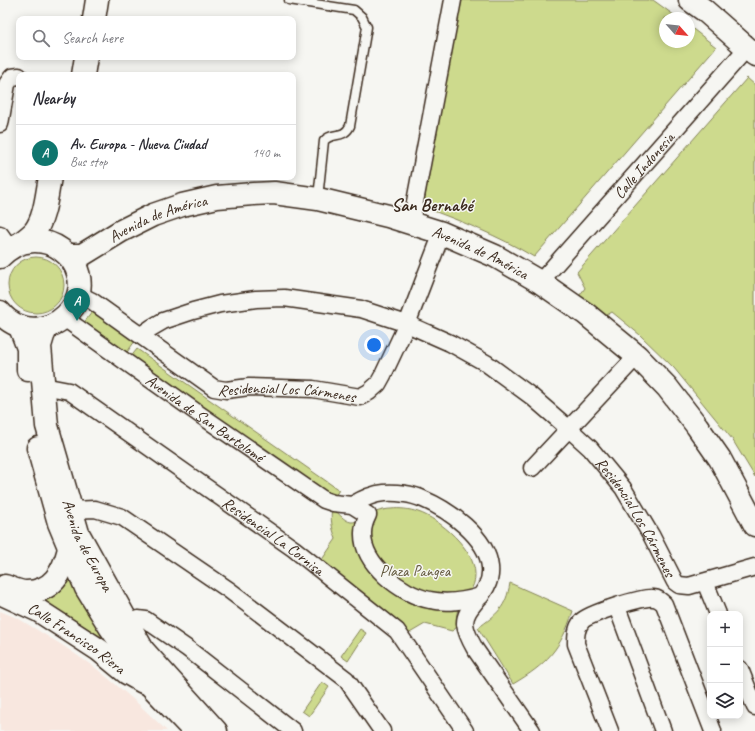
<!DOCTYPE html>
<meta charset="utf-8">
<style>
body{margin:0;font-family:Caveat,sans-serif;background:#f2f2f3;color:#2b2b33}
.controls{position:absolute;right:12px;bottom:12px;display:grid;overflow:hidden;border-radius:8px;box-shadow:0 2px 10px #0003}
.controls button{width:36px;height:36px;display:grid;place-items:center;padding:0;border:0;border-bottom:1px solid #e1e1e2;background:#fff;color:#2b2b33;font:20px sans-serif}
.compass{position:absolute;left:659px;top:12px;width:36px;height:36px;border-radius:50%;background:#fff;box-shadow:0 2px 10px #0003;rotate:117deg}
.you{position:absolute;left:374px;top:345px;width:14px;height:14px;margin:-10px;border:3px solid #fff;border-radius:50%;background:#1a73e8;box-shadow:0 0 0 6px #1a73e833}
.badge{display:grid;place-items:center;width:26px;height:26px;border-radius:50%;background:#0f766e;color:#fff;font-size:13px;font-weight:700}
.pin{position:absolute;translate:-50% -33px;filter:drop-shadow(0 1px 2px #0008)}
.pin::after{content:'';position:absolute;top:21px;width:14px;height:12px;background:inherit;clip-path:polygon(0 0,100% 0,50% 100%)}
.list{margin:0;padding:0;list-style:none}
h2{display:flex;justify-content:space-between;align-items:center;height:52px;margin:0;padding:0 16px;font-size:17px}
h2 small{font-size:13px;font-weight:400;color:#7c7c81}
.list li{display:grid;grid-template-columns:26px 1fr auto;gap:12px;align-items:center;box-sizing:border-box;height:56px;padding:0 16px;border-top:1px solid #e1e1e2}
.list b{display:block;font-size:15px;white-space:nowrap}
.list p{margin:0;font-size:13px;white-space:nowrap;color:#7c7c81}
.list em{font-size:13px;font-style:normal;color:#7c7c81}
.icon{flex:none;width:22px;height:22px;fill:none;stroke:currentColor;stroke-width:2;stroke-linecap:round;stroke-linejoin:round}
.map{position:relative;flex:none;width:755px;height:731px;overflow:hidden}
.search{position:absolute;background:#fff;box-shadow:0 2px 10px #0003;left:16px;top:16px;width:280px;height:44px;display:flex;align-items:center;gap:10px;box-sizing:border-box;padding:0 14px;border-radius:8px;color:#7c7c81;font-size:15px}
.panel{position:absolute;background:#fff;box-shadow:0 2px 10px #0003;left:16px;top:72px;width:280px;height:108px;border-radius:8px}
.map>svg:first-child{display:block}
</style>
<div class="map">
<svg width="755" height="731" viewBox="0 0 755 731">
<rect width="100%" height="100%" fill="#f6f6f2"/>
<filter id="ink" filterUnits="userSpaceOnUse"><feTurbulence type="fractalNoise" baseFrequency=".025" numOctaves="2"/><feDisplacementMap in="SourceGraphic" scale="8" xChannelSelector="R" yChannelSelector="G"/><feConvolveMatrix kernelMatrix="1 2 1 2 8 2 1 2 1" color-interpolation-filters="sRGB"/></filter>
<g filter="url(#ink)">
<polygon fill="#f8e7df" points="0,611 19,619 62,645 97,669 133,699 167,731 0,731"/>
<g fill="#cdda8d" stroke="#848256">
<path d="M460,0H653L678,18H665V42H689V26L716,47L534,257C497,235 463,222 423,207Z"/>
<polygon points="747,78 755,85 755,477 732,439 674,368 640,335 612,312 602,318 577,299 585,288 577,272"/>
<circle cx="36" cy="285" r="28"/>
<polygon points="92,312 135,341 125,355 83,324"/>
<polygon points="137,349 339,490 333,499 130,358"/>
<path d="M332,507C337,512 344,521 351,522C358,523 371,513 379,511C383,510 387,509 391,509C400,508 409,509 418,512C440,519 475,550 475,574C476,590 463,597 458,609C456,615 456,621 457,627L452,631L425,624L408,634L321,561L336,539C332,528 330,519 332,507Z"/>
<polygon points="69,570 109,642 38,597"/>
<path d="M510,583L573,611C561,649 547,664 513,684L478,628C497,614 506,608 510,583Z"/>
<polygon points="360,629 366,633 348,661 341,656"/>
<polygon points="322,682 329,687 309,716 302,711"/>
</g>
<g fill="none" stroke-linecap="round" stroke-linejoin="round">
<defs>
<path id="lane" d="M289,0L354,10L362,17L367,27L350,126C343,140 332,131 324,141L318,198"/>
<g id="street">
<polyline points="0,124 7,84 12,77 19,76"/>
<polyline points="411,223 453,0"/>
<polyline points="0,234 10,248"/>
<path id="s1" d="M540,282L747,48"/>
<path id="s2" d="M78,294L92,301L214,388L226,390L249,387L313,389L360,397L369,392L378,384L383,375L407,324L442,233"/>
<path id="s3" d="M64,318L199,414L324,500L333,503L352,505L368,515C365,521 363,526 363,533C362,564 402,595 430,600C448,604 464,601 481,596"/>
<path id="s4" d="M141,335L151,328L163,321L193,311L220,304L256,299L284,298L361,309L407,324L450,343L486,363L531,396L568,428L590,448L623,488L651,535L675,582L679,585L689,586L755,567"/>
<path id="s5" d="M43,386L69,391L294,549L397,631L465,731"/>
<polyline points="532,468 637,356"/>
<path d="M352,505C362,499 372,494 384,493C396,492 412,494 423,499C449,510 487,537 490,567C493,595 464,604 465,624C466,633 471,642 475,649L532,731"/>
<polyline points="72,510 95,509 122,517 229,590 346,679 382,731"/>
<polyline points="705,582 718,614"/>
<polyline points="617,607 663,731"/>
<polyline points="127,623 138,619 146,620 188,649 293,731"/>
<polyline points="740,669 755,707"/>
<path d="M610,731L576,644C576,636 576,628 582,621C588,614 644,596 653,598C658,598 661,601 664,604L713,731"/>
</g>
<g id="secondary">
<polyline points="690,0 704,10 755,55"/>
<polyline points="94,19 97,0"/>
<polyline points="83,75 86,57"/>
<path d="M22,242C26,239 30,236 34,232C45,219 47,193 50,177"/>
<path id="s6" d="M68,255H82L121,231L153,215L182,205L217,197L253,194L274,193L318,199L388,216L442,233L495,256L540,282L586,314L637,356L667,387L697,426L720,459L755,525"/>
<path d="M0,257C39,216 100,262 73,307C65,318 55,326 41,328C26,331 9,324 0,312"/>
<polyline points="20,327 28,348 28,370"/>
<path id="s7" d="M47,327L43,336L40,346L47,426L78,533L143,650L216,731"/>
<polyline points="38,448 59,523 86,588 110,627 151,686 194,731"/>
<path d="M5,586C11,588 19,592 26,592C53,592 63,572 69,549"/>
<path id="s8" d="M0,593L39,611L99,650L127,673L143,682"/>
</g>
</defs>
<use href="#lane" stroke="#3b2a1e" stroke-width="11"/>
<use href="#street" stroke="#3b2a1e" stroke-width="19"/>
<use href="#secondary" stroke="#3b2a1e" stroke-width="25"/>
<use href="#lane" stroke="#f6f6f2" stroke-width="8"/>
<use href="#street" stroke="#f6f6f2" stroke-width="16"/>
<use href="#secondary" stroke="#f6f6f2" stroke-width="22"/>
</g>
</g>
<g text-anchor="middle" stroke-width="3" stroke-linejoin="round" paint-order="stroke">
<g font-size="16" fill="#3b2a1e" stroke="#f6f6f2">
<text dy="6" stroke="none"><textPath href="#s1" startOffset="156">Calle Indonesia</textPath></text>
<text dy="6" stroke="none"><textPath href="#s6" startOffset="99">Avenida de América</textPath></text>
<text dy="6" stroke="none"><textPath href="#s6" startOffset="435">Avenida de América</textPath></text>
<text dy="6" stroke="none"><textPath href="#s2" startOffset="239">Residencial Los Cármenes</textPath></text>
<text dy="6" stroke="none"><textPath href="#s3" startOffset="173">Avenida de San Bartolomé</textPath></text>
<text dy="6" stroke="none"><textPath href="#s4" startOffset="582">Residencial Los Cármenes</textPath></text>
<text dy="6" stroke="none"><textPath href="#s5" startOffset="277">Residencial La Cornisa</textPath></text>
<text dy="6" stroke="none"><textPath href="#s7" startOffset="227">Avenida de Europa</textPath></text>
<text dy="6" stroke="none"><textPath href="#s8" startOffset="89">Calle Francisco Riera</textPath></text>
</g>
<g font-size="16" fill="#60563a" stroke="#f6f6f2">
<text x="415" y="576">Plaza Pangea</text>
</g>
<g font-size="18" font-weight="bold" fill="#3b2a1e" stroke="#f6f6f2">
<text x="432" y="211">San Bernabé</text>
</g>
</g>
</svg>
<div class="controls">
<button>+</button>
<button>−</button>
<button><svg class="icon" aria-label="layers" viewBox="0 0 24 24"><path d="M12 4l9 5-9 5-9-5zM3 14l9 5 9-5"/></svg></button>
</div>
<svg class="compass" viewBox="-18 -18 36 36"><path d="M0-13l5 13h-10z" fill="#e53935"/><path d="M0 13l5-13h-10z" fill="#7c7c81"/></svg>
<div class="you"></div>
<div class="pin badge" style="left:77px;top:321px">A</div>
<div class="search"><svg class="icon" aria-label="search" viewBox="0 0 24 24"><circle cx="10" cy="10" r="6"/><path d="M15 15l6 6"/></svg>Search here</div>
<section class="panel">
<h2>Nearby<small></small></h2>
<ul class="list">
<li><span class="badge">A</span><div><b>Av. Europa - Nueva Ciudad</b><p>Bus stop</p></div><em>140 m</em></li>
</ul>
</section>
</div>
